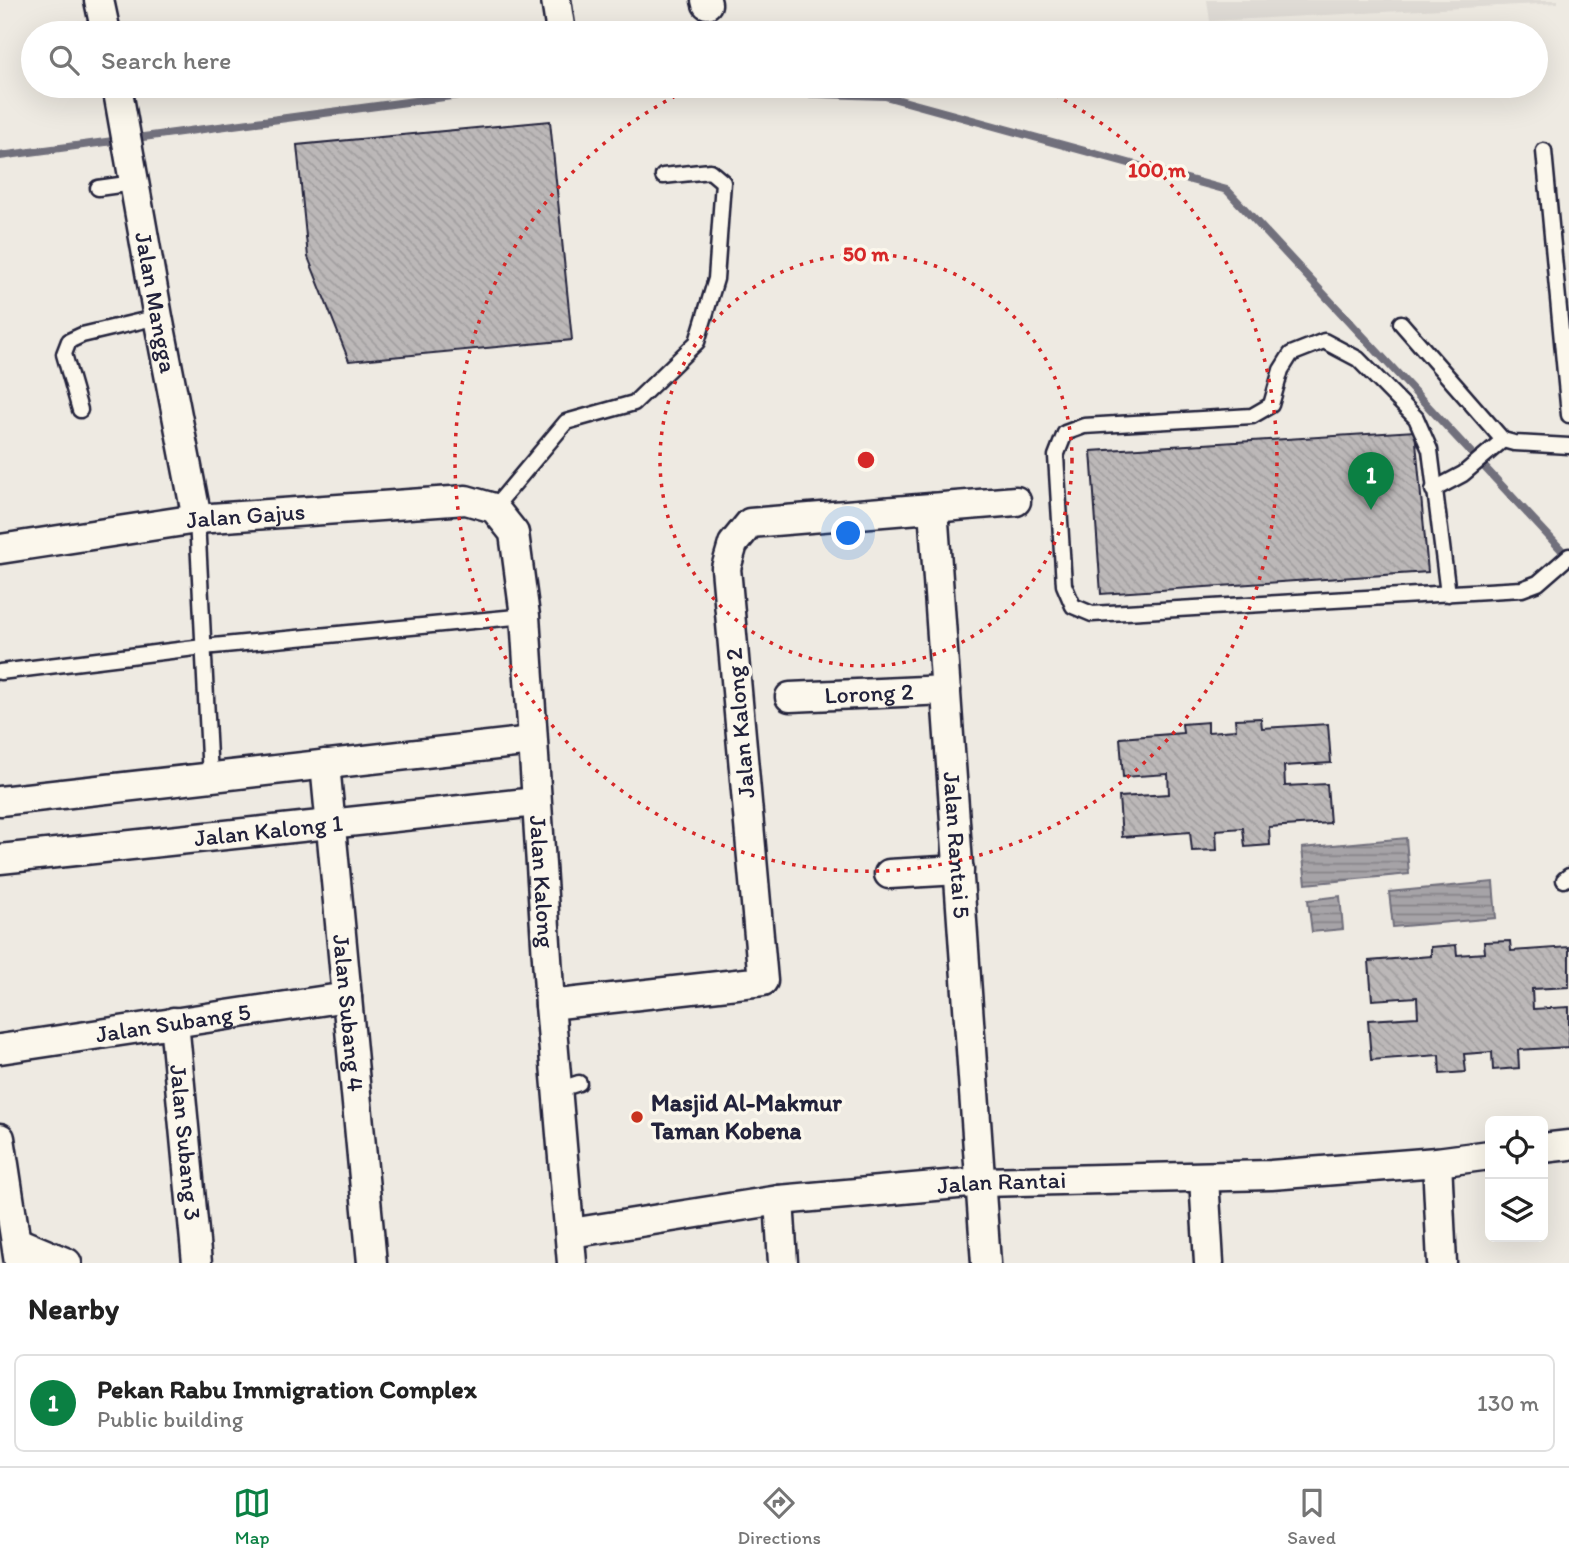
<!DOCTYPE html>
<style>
body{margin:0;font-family:Itim,sans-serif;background:#f2f2f2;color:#222}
.controls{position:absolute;right:21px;bottom:21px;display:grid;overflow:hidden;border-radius:10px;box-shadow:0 7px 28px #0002}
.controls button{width:63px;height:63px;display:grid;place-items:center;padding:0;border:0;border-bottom:2px solid #e0e0e0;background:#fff;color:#222;font:35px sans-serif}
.you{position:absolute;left:849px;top:534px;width:24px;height:24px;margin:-18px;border:5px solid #fff;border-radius:50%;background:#1a73e8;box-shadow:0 0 0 10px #1a73e833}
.badge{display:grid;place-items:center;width:46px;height:46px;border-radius:50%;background:#0b8043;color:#fff;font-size:23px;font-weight:700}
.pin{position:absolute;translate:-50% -58px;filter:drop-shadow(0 2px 4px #0008)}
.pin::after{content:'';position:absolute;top:37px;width:24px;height:21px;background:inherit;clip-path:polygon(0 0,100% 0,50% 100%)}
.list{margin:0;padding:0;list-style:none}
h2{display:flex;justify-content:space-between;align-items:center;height:91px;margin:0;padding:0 28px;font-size:30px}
h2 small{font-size:23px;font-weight:400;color:#767676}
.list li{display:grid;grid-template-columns:46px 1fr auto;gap:21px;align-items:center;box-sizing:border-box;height:98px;margin:0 14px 14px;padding:0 14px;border:2px solid #e0e0e0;border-radius:10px}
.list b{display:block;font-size:26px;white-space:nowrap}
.list p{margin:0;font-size:23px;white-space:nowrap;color:#767676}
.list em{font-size:23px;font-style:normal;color:#767676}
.icon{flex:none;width:38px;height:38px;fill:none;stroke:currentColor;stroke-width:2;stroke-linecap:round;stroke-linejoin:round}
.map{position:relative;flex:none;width:1569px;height:1263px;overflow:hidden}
.search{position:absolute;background:#fff;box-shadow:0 7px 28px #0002;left:21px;right:21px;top:21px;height:77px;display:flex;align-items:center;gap:18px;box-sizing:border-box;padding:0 24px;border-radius:38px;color:#767676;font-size:26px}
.sheet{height:203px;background:#fff}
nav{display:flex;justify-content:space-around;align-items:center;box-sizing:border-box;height:98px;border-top:2px solid #e0e0e0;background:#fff;font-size:19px;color:#767676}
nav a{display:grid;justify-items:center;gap:4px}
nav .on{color:#0b8043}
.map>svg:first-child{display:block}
</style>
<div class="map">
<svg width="1569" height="1263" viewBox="0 0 1569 1263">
<defs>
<pattern id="water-rules" width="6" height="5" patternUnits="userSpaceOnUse" patternTransform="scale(1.75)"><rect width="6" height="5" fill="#a6a3a7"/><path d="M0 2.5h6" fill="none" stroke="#878489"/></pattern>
<pattern id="building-back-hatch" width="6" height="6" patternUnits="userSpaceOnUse" patternTransform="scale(1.75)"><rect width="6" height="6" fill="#bcb8b8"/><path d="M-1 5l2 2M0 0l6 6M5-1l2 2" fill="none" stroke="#a19e9f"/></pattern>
</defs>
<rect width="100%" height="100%" fill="#eeeae2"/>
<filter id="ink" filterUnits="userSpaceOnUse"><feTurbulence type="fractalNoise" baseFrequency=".0143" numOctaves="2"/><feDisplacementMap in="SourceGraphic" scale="14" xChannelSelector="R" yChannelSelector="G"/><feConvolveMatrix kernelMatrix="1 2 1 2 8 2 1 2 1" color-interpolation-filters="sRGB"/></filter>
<g filter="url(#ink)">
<polygon fill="#dfdbd5" points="1207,0 1558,0 1558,3 1210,21"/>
<g fill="url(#water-rules)" stroke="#716f7c" stroke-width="2">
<polygon points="1406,838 1409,874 1306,884 1302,848"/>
<polygon points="1493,882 1496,918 1393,927 1389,892"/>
<polygon points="1340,896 1343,929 1312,932 1308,900"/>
</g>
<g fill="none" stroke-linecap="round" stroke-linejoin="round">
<g stroke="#716f7c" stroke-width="8">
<polyline points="567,86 885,96 1227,190 1569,558"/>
<polyline points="0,156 528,86"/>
</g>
</g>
<g fill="url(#building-back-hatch)" stroke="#22223b" stroke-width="2">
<polygon points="550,121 572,340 349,361 308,257 297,145"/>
<polygon points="1415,431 1428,572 1101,594 1091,451"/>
<polygon points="1261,718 1262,728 1328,724 1331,763 1284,766 1285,786 1327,784 1330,823 1269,827 1270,845 1245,847 1243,828 1216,830 1217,850 1192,851 1190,832 1122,837 1119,797 1169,794 1168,774 1123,777 1120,738 1183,733 1182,724 1208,722 1208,732 1236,730 1235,719"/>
<polygon points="1510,941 1511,951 1569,947 1569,987 1532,989 1533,1009 1569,1007 1569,1047 1518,1050 1519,1068 1493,1070 1492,1052 1464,1054 1466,1072 1440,1074 1439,1055 1371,1060 1368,1020 1418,1017 1417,997 1372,1000 1369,961 1431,956 1431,947 1456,945 1457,955 1485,953 1484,942"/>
</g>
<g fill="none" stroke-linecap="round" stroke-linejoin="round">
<defs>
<g id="service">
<polyline points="1544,151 1569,415"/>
<polyline points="98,188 134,183"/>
<polyline points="1401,323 1503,440 1514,443 1569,446"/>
<polyline points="80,410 64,354 69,341 82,335 158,317"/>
<polyline points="1433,490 1463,474 1503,440"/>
<polyline points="494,508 566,422 634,403 697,342 716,279 723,182 710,171 663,176"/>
<polyline points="197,519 210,777"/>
<polyline points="1448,594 1430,450 1416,418 1358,359 1324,341 1291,354 1281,370 1271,405 1252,416 1084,426 1065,433 1056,456 1064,585 1073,606 1092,614 1522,589 1538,583 1569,556"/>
<polyline points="0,672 203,647 525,616"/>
<polyline points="1564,880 1569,876"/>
<polyline points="558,1090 579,1083"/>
</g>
<g id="minor">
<polyline points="99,0 106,33"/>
<polyline points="556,0 561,33"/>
<polyline points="706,0 707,4"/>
<path id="s1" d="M117,86L158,317L197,519"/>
<path id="s2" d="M933,508L986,1263"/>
<path id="s3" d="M0,549L197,519L466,500L494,508L514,533L525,616L550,1005L572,1263"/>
<path id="s4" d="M790,697L946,690"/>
<path id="s5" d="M325,764L372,1263"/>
<polyline points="0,801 532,741"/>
<path id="s6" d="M0,859L536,802"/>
<polyline points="889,874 959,870"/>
<polyline points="550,1005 763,981 726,568 733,544 750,523 1016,501"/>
<path id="s7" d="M174,1022L197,1263"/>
<path id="s8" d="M0,1049L347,997"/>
<polyline points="0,1138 19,1263"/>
<polyline points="1543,1148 1569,1145"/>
<polyline points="1437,1162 1442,1263"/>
<polyline points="1204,1178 1209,1263"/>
<polyline points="779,1200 783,1263"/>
<path id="s9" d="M571,1233L779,1200L980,1182L1271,1175L1437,1162L1490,1155"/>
<polyline points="17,1242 67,1263"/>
</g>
</defs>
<use href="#service" stroke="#22223b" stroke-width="19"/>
<use href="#minor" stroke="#22223b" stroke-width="33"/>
<use href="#service" stroke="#fbf7ec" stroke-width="14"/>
<use href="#minor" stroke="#fbf7ec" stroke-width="28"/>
</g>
</g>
<g fill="none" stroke="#d62828" stroke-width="3.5" stroke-dasharray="3.5 7">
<circle cx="866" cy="460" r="206"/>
<path d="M1036 86A411 411 0 1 1 696 86"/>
</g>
<circle fill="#c8321e" stroke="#fbf7ec" stroke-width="2.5" cx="637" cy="1117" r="7"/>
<g text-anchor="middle" stroke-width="7" stroke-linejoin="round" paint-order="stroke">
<g font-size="24" fill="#22223b" stroke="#fbf7ec">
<text dy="8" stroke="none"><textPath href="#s1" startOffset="220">Jalan Mangga</textPath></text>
<text dy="8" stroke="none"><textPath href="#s3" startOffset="248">Jalan Gajus</textPath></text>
<text dy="8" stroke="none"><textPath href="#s4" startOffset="79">Lorong 2</textPath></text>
<text transform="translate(740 723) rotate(-95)" y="8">Jalan Kalong 2</text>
<text dy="8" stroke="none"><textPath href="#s6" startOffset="270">Jalan Kalong 1</textPath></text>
<text dy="8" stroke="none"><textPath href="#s2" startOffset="338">Jalan Rantai 5</textPath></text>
<text dy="8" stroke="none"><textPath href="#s3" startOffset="880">Jalan Kalong</textPath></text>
<text dy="8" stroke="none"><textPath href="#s5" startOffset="250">Jalan Subang 4</textPath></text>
<text dy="8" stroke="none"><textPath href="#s8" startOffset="175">Jalan Subang 5</textPath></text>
<text dy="8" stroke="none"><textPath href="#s7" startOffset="121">Jalan Subang 3</textPath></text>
<text dy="8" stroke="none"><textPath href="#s9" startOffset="434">Jalan Rantai</textPath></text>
</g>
<g font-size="24" font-weight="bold" fill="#22223b" stroke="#fbf7ec" text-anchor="start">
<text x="651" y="1111">Masjid Al-Makmur<tspan x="651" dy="28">Taman Kobena</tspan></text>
</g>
</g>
<circle cx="866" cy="460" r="10" fill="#d62828" stroke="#fbf7ec" stroke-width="3.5"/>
<g font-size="21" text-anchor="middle" font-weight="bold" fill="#d62828" stroke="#fbf7ec" stroke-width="7" stroke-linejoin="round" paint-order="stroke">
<text x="1157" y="177">100 m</text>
<text x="866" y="261">50 m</text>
</g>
</svg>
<div class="controls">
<button><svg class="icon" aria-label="locate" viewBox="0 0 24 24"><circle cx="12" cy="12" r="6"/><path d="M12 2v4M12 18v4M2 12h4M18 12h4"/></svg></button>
<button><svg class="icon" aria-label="layers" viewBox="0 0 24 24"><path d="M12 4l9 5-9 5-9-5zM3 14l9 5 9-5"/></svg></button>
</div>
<div class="you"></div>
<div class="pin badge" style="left:1371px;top:510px">1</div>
<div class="search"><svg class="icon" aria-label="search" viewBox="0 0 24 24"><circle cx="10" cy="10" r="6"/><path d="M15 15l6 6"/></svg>Search here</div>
</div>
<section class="sheet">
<h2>Nearby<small></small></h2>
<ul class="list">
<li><span class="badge">1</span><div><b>Pekan Rabu Immigration Complex</b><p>Public building</p></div><em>130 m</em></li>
</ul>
</section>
<nav>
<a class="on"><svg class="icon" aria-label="map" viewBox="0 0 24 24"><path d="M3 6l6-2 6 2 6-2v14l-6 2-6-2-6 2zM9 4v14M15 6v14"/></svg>Map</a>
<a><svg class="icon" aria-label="directions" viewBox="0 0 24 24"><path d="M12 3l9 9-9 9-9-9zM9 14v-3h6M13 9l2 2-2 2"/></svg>Directions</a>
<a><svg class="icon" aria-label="saved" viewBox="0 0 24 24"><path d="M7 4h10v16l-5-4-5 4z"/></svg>Saved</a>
</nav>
